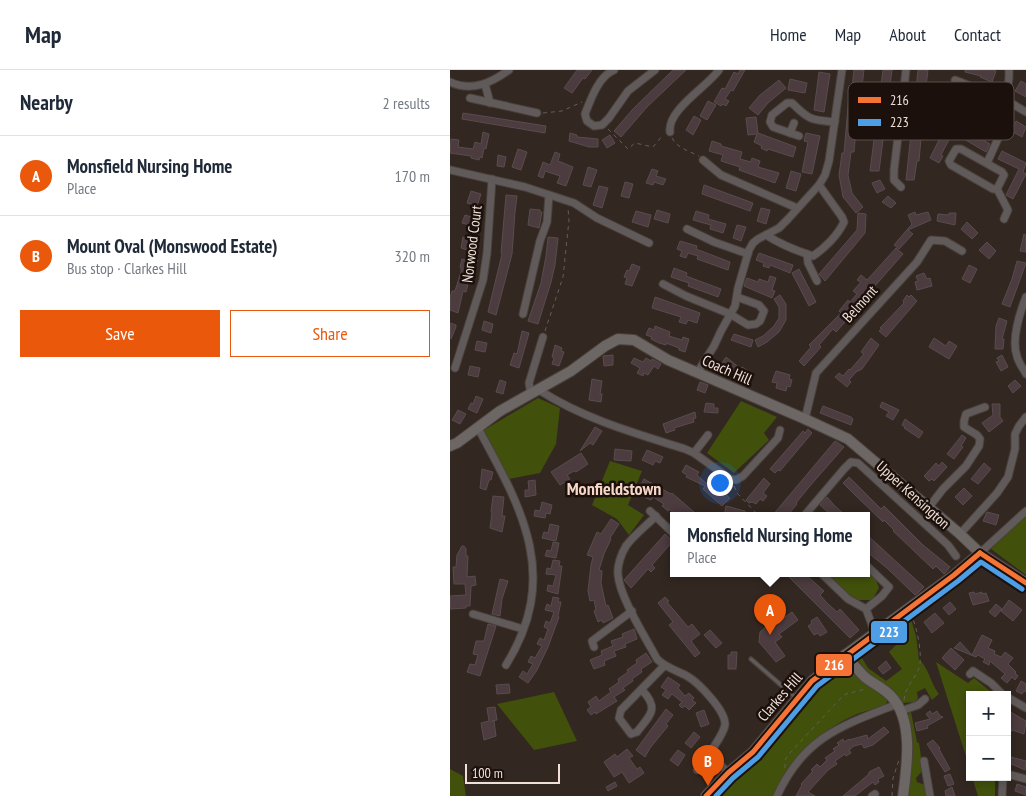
<!DOCTYPE html>
<meta charset="utf-8">
<style>
body{margin:0;font-family:"PT Sans Narrow",sans-serif;background:#f6f6f7;color:#1f2937}
.controls{position:absolute;right:15px;bottom:15px;display:grid;overflow:hidden;border-radius:0px;box-shadow:0 2px 8px #0003}
.controls button{width:45px;height:45px;display:grid;place-items:center;padding:0;border:0;border-bottom:1px solid #e0e1e3;background:#fff;color:#1f2937;font:25px sans-serif}
.scale{position:absolute;left:15px;bottom:12px;width:95px;box-sizing:border-box;padding-left:5px;border:2px solid #f0e0d8;border-top:0;font-size:14px;line-height:18px;white-space:nowrap;color:#f0e0d8;-webkit-text-stroke:4px #1b100b;paint-order:stroke}
.you{position:absolute;left:269px;top:412px;width:18px;height:18px;margin:-12px;border:4px solid #fff;border-radius:50%;background:#1a73e8;box-shadow:0 0 0 8px #1a73e833}
.badge{display:grid;place-items:center;width:32px;height:32px;border-radius:50%;background:#ea580c;color:#fff;font-size:16px;font-weight:700}
.pin{position:absolute;translate:-50% -41px;filter:drop-shadow(0 1px 2px #0008)}
.pin::after{content:'';position:absolute;top:26px;width:18px;height:15px;background:inherit;clip-path:polygon(0 0,100% 0,50% 100%)}
.popup{position:absolute;left:220px;top:442px;width:200px;height:65px;box-sizing:border-box;display:grid;place-content:center;border-radius:0px;background:#fff;filter:drop-shadow(0 1px 4px #0005);font-size:16px;white-space:nowrap;color:#747a83}
.popup b{font-size:19px;color:#1f2937}
.popup::after{content:'';position:absolute;left:50%;top:100%;margin-left:-10px;border:10px solid transparent;border-top-color:#fff}
.list{margin:0;padding:0;list-style:none}
h2{display:flex;justify-content:space-between;align-items:center;height:65px;margin:0;padding:0 20px;font-size:21px}
h2 small{font-size:16px;font-weight:400;color:#747a83}
.list li{display:grid;grid-template-columns:32px 1fr auto;gap:15px;align-items:center;box-sizing:border-box;height:80px;padding:0 20px;border-top:1px solid #e0e1e3}
.list b{display:block;font-size:19px;white-space:nowrap}
.list p{margin:0;font-size:16px;white-space:nowrap;color:#747a83}
.list em{font-size:16px;font-style:normal;color:#747a83}
.actions{display:flex;gap:10px;padding:15px 20px}
.actions a{flex:1;padding:11px 0;border:1px solid #ea580c;border-radius:0px;text-align:center;font-size:18px;color:#ea580c}
.actions .main{background:#ea580c;color:#fff}
.map{position:relative;flex:none;width:576px;height:726px;overflow:hidden}
header{display:flex;align-items:center;gap:30px;box-sizing:border-box;height:70px;padding:0 25px;background:#fff;border-bottom:1px solid #e0e1e3}
header strong{font-size:24px}
nav{display:flex;gap:28px;margin-inline-start:auto;font-size:18px}
main{display:flex}
aside{flex:1;background:#fff}
.map>svg:first-child{display:block}
</style>
<header>
<strong>Map</strong>
<nav><a>Home</a><a>Map</a><a>About</a><a>Contact</a></nav>
</header>
<main>
<aside>
<h2>Nearby<small>2 results</small></h2>
<ul class="list">
<li><span class="badge">A</span><div><b>Monsfield Nursing Home</b><p>Place</p></div><em>170 m</em></li>
<li><span class="badge">B</span><div><b>Mount Oval (Monswood Estate)</b><p>Bus stop · Clarkes Hill</p></div><em>320 m</em></li>
</ul>
<div class="actions"><a class="main">Save</a><a>Share</a></div>
</aside>
<div class="map">
<svg width="576" height="726" viewBox="0 0 576 726">
<rect width="100%" height="100%" fill="#332721"/>
<g fill="#41500b">
<polygon points="88,328 110,338 106,374 90,403 59,409 34,360"/>
<polygon points="291,331 327,347 314,363 319,370 284,403 257,383"/>
<polygon points="160,391 192,401 178,435 194,445 179,465 167,449 142,435"/>
<polygon points="576,445 576,505 541,479"/>
<polygon points="416,501 426,510 429,518 422,530 408,530 402,527 378,504 416,504"/>
<path d="M460,546L466,566L469,590C478,596 481,614 489,624L482,630L475,618L467,622L468,628L465,632L453,633L419,606L408,590L412,588L418,598L436,611L452,599L439,582L446,575L437,563Z"/>
<polygon points="486,592 518,613 524,608 545,625 520,625 520,699"/>
<path d="M396,593L438,629L436,634C427,639 417,640 407,644C369,660 341,688 324,726H261L302,686L366,615L393,596V594Z"/>
<polygon points="104,622 127,671 84,680 47,634"/>
<polygon points="461,642 467,672 469,673 473,700 466,708 467,712 475,715 478,726 458,726 462,689 462,675 457,647 458,644"/>
<polygon points="0,699 13,706 16,726 0,726"/>
<polygon points="522,707 545,707 545,726 528,726"/>
</g>
<g fill="#4c3b3f" stroke="#584d4d">
<polygon points="127,0 142,0 135,9 133,8 122,23 114,18"/>
<polygon points="223,0 236,0 197,37 171,67 164,61 183,39"/>
<polygon points="290,0 295,0 283,21 281,20 275,29 279,31 276,36 273,34 271,36 264,32 272,18 275,19 284,2 288,4"/>
<polygon points="404,0 414,0 411,24 409,24 404,82 401,82 398,105 402,123 413,137 406,143 393,127 389,105 392,83 394,83 399,26 401,26"/>
<polygon points="433,0 442,0 429,101 420,101"/>
<polygon points="468,0 478,0 474,34 469,91 467,91 464,110 456,110"/>
<polygon points="515,0 542,0 546,1 542,12 530,7 531,6 515,2"/>
<polygon points="369,2 380,4 374,42 364,40"/>
<polygon points="340,9 357,13 355,23 338,20"/>
<polygon points="329,10 336,18 318,33 308,45 299,38 310,25"/>
<polygon points="571,11 576,14 576,27 565,21"/>
<polygon points="493,21 520,30 544,40 539,50 510,37 490,32"/>
<polygon points="258,31 266,35 257,50 250,46"/>
<polygon points="13,43 96,56 95,63 12,49"/>
<polygon points="244,46 251,50 243,65 236,60"/>
<polygon points="306,47 308,63 346,77 343,87 318,79 317,81 311,78 312,76 304,72 307,64 298,65 296,48"/>
<polygon points="566,51 576,57 572,67 561,61"/>
<polygon points="496,56 504,60 491,85 493,86 489,93 480,88"/>
<polygon points="508,56 540,74 536,82 504,63"/>
<polygon points="33,62 39,64 36,79 34,78 32,88 30,87 29,90 21,88 21,86 0,83 1,69 9,70 8,77 23,79 25,72 31,74"/>
<polygon points="120,63 127,65 127,67 148,69 148,77 139,77 119,71"/>
<polygon points="356,63 370,66 362,104 352,102 358,72 354,71"/>
<polygon points="160,65 165,73 157,78 152,70"/>
<polygon points="262,71 271,74 271,76 292,82 290,89 301,92 302,88 310,91 308,97 329,103 325,113 289,100 290,97 271,91 273,85 259,81"/>
<polygon points="68,79 77,82 71,100 62,97"/>
<polygon points="552,81 576,93 573,102 576,104 563,129 556,125 569,99 548,89"/>
<polygon points="105,82 110,84 108,91 123,97 116,116 107,113 110,106 95,101 93,108 88,106 93,92 100,95"/>
<polygon points="48,85 56,87 54,97 47,96"/>
<polygon points="138,97 147,100 141,117 133,115"/>
<polygon points="202,99 208,101 206,106 216,109 213,115 204,112 203,115 196,113"/>
<polygon points="341,101 351,104 346,121 336,118"/>
<polygon points="430,110 435,119 427,123 422,113"/>
<polygon points="175,112 183,114 179,128 171,126"/>
<polygon points="254,115 303,133 300,141 252,124"/>
<polygon points="149,116 158,118 152,138 143,135"/>
<polygon points="21,121 31,124 27,136 17,133"/>
<polygon points="56,125 67,126 65,142 62,184 46,245 38,242 52,184 51,183"/>
<polygon points="438,126 446,133 441,138 432,132"/>
<polygon points="311,138 320,140 316,154 307,151"/>
<polygon points="80,139 90,140 90,142 92,142 89,158 78,155"/>
<polygon points="207,140 220,144 218,153 204,149"/>
<polygon points="186,141 201,145 198,157 182,152"/>
<polygon points="246,141 259,145 258,149 276,154 273,163 260,159 261,155 243,150"/>
<polygon points="465,142 466,145 478,142 481,150 458,160 463,164 449,179 444,175 462,154 458,145"/>
<polygon points="408,143 416,144 415,163 375,211 369,204 407,160"/>
<polygon points="499,143 506,143 505,155 487,151 488,144 499,145"/>
<polygon points="15,145 25,148 23,156 12,153"/>
<polygon points="517,152 528,163 522,169 511,159"/>
<polygon points="287,155 296,157 291,171 283,168"/>
<polygon points="574,164 576,165 576,182 570,181"/>
<polygon points="13,167 24,170 21,181 11,178"/>
<polygon points="98,167 108,168 105,195 101,212 88,254 78,251 91,213 96,186"/>
<polygon points="230,171 247,176 246,179 280,192 278,200 247,189 248,186 238,183 236,188 230,186 232,181 227,179"/>
<polygon points="537,172 546,181 539,189 529,180"/>
<polygon points="446,178 453,184 394,251 395,252 386,262 383,259 369,275 371,277 354,296 349,291 361,277 359,275 391,243 389,241 398,230 400,232 407,224 403,221 411,212 407,210 411,205 417,210"/>
<polygon points="309,183 343,195 340,203 320,195 319,198 313,196 314,193 306,190"/>
<polygon points="20,186 28,190 26,195 22,194 20,200 18,199 15,210 17,210 16,213 18,214 16,222 13,221 8,243 0,240 0,228 2,221 5,221 11,202 11,197 10,197 12,189 18,191"/>
<polygon points="567,191 576,193 560,237 552,234 562,209"/>
<polygon points="182,194 190,197 182,216 175,214 177,208 174,207 177,200 179,201"/>
<polygon points="519,195 527,199 520,213 512,209"/>
<polygon points="224,198 237,203 236,206 271,219 268,227 238,216 239,213 221,207"/>
<polygon points="349,199 366,232 359,236 342,203"/>
<polygon points="474,203 477,209 480,208 482,216 467,220 465,212 468,211 466,206"/>
<polygon points="320,206 326,208 322,220 325,221 322,228 294,216 297,208 308,212 309,209 318,212"/>
<polygon points="330,225 336,234 336,250 329,262 317,272 308,277 305,270 313,266 324,256 329,248 329,237 324,229"/>
<polygon points="457,225 459,227 461,225 467,231 436,267 429,261 432,259 430,258 454,233 453,231"/>
<polygon points="205,227 250,243 247,253 238,250 236,254 229,252 231,247 202,238"/>
<polygon points="549,248 557,251 552,269 554,269 553,279 545,279 546,256"/>
<polygon points="34,251 43,254 41,263 32,260"/>
<polygon points="0,253 6,255 6,257 1,269"/>
<polygon points="205,256 220,262 219,266 232,270 233,267 239,269 235,282 229,280 229,278 216,273 216,275 209,273 201,269 202,267 196,265 199,258 204,260"/>
<polygon points="72,261 79,263 69,298 60,295 64,283 67,284"/>
<polygon points="284,264 303,270 301,277 281,270"/>
<polygon points="421,268 429,275 412,299 406,302 399,310 401,312 397,317 385,307 389,303 393,306 399,299 400,300 414,284 411,282"/>
<polygon points="484,268 496,276 499,271 507,276 499,289 479,277"/>
<polygon points="27,271 37,273 35,282 25,280"/>
<polygon points="105,275 112,278 111,281 114,282 109,296 102,294 104,288 102,287"/>
<polygon points="163,285 163,295 154,296 153,286"/>
<polygon points="552,285 558,297 551,301 546,292 549,291 547,288"/>
<polygon points="276,287 291,299 292,297 298,301 297,303 300,305 298,309 294,307 293,310 286,306 288,303 279,298 277,300 270,296"/>
<polygon points="184,288 193,292 196,288 201,291 202,289 211,294 208,299 204,296 198,305 194,303 193,306 187,303 190,298 181,293"/>
<polygon points="20,296 30,298 28,307 18,305"/>
<polygon points="326,301 340,305 339,309 342,310 340,317 337,316 336,321 326,318 327,313 322,312"/>
<polygon points="142,309 152,311 150,324 152,324 151,332 139,330"/>
<polygon points="50,310 56,312 53,324 46,322"/>
<polygon points="565,310 571,316 563,323 558,316"/>
<polygon points="250,312 258,315 255,323 247,320"/>
<polygon points="26,326 33,329 27,343 18,339 21,333 23,334"/>
<polygon points="432,332 449,340 443,350 436,346 439,342 430,337"/>
<polygon points="256,333 264,334 264,338 268,338 268,343 254,342"/>
<polygon points="542,334 550,334 550,347 553,351 539,362 532,353 543,345"/>
<polygon points="373,336 401,347 403,349 401,355 370,343"/>
<polygon points="8,340 16,344 10,354 2,350"/>
<polygon points="245,342 246,348 243,349 244,352 224,358 225,360 216,363 213,354"/>
<polygon points="455,349 473,362 469,368 454,358 455,357 452,355"/>
<polygon points="145,357 152,361 143,375 140,373 130,381"/>
<polygon points="358,359 362,363 330,401 328,400 325,403 320,399 353,361 355,363"/>
<polygon points="512,365 516,368 511,376 513,377 504,389 497,384"/>
<polygon points="385,371 394,377 359,417 346,433 347,434 337,446 322,446"/>
<polygon points="165,379 182,381 181,391 164,390"/>
<polygon points="197,380 213,387 210,393 205,391 203,395 192,390"/>
<polygon points="131,383 138,394 126,402 124,401 117,405 120,409 110,415 101,402"/>
<polygon points="492,392 497,397 484,411 482,409 479,411 474,406 486,393 489,396"/>
<polygon points="534,393 541,399 528,414 521,409"/>
<polygon points="236,395 249,402 247,405 257,414 259,411 280,428 272,436 253,419 255,416 236,407 237,405 232,402"/>
<polygon points="32,399 43,402 41,410 39,410 36,420 30,418"/>
<polygon points="399,407 431,439 434,436 473,475 500,497 495,503 494,504 486,496 483,499 443,461 444,460 434,450 433,452 402,422 393,413"/>
<polygon points="314,408 320,414 313,423 317,426 313,431 310,429 306,434 302,432 299,433 296,430"/>
<polygon points="194,409 221,424 222,423 244,442 240,446 227,446 219,439 218,441 212,436 214,434 203,427 201,430 194,427 195,426 187,421"/>
<polygon points="85,410 86,425 75,427 75,420 79,420 78,411"/>
<polygon points="514,418 522,426 513,435 505,427"/>
<polygon points="43,426 54,427 52,446 55,446 52,462 40,458 42,443 41,442"/>
<polygon points="377,427 384,435 396,446 382,446 370,435"/>
<polygon points="92,432 102,435 100,444 96,443 95,448 84,446 85,440 90,441"/>
<polygon points="276,436 295,441 294,446 274,446"/>
<polygon points="537,442 549,445 546,455 533,451"/>
<polygon points="161,449 169,454 160,468 161,469 154,484 149,500 152,501 151,513 156,536 158,535 163,548 153,553 152,550 148,552 144,541 146,540 144,530 140,531 138,521 141,495 143,487 137,485 147,462 151,464"/>
<polygon points="100,454 109,456 106,471 92,468 94,462 98,463"/>
<polygon points="215,464 223,471 202,495 205,498 201,502 198,499 181,518 174,510"/>
<polygon points="416,464 474,517 469,522 465,525 437,498 416,481"/>
<polygon points="103,472 109,473 106,488 95,486 97,480 101,481"/>
<polygon points="12,476 14,476 16,479 16,486 18,486 17,507 25,506 26,515 21,516 20,536 16,536 16,538 0,539 0,526 16,525 15,514 4,514 3,497 6,497 7,485"/>
<polygon points="103,490 110,491 109,496 112,496 108,524 97,521 98,515 103,516 106,505 96,504 97,498 101,499"/>
<polygon points="336,504 355,504 374,521 370,525 377,533 387,542 390,539 409,560 400,568"/>
<polygon points="50,509 58,511 52,529 50,546 42,544"/>
<polygon points="524,522 525,524 532,522 532,524 536,523 539,531 523,535 519,523"/>
<polygon points="103,527 109,528 108,532 111,532 108,546 109,547 98,577 87,600 78,613 69,607 73,601 77,604 83,594 78,592 81,586 85,588 92,576 87,574 90,568 94,570 98,559 94,557 96,551 100,553 104,542 95,540 97,534 101,536"/>
<polygon points="215,527 219,531 217,532 238,557 242,554 250,564 241,571 250,583 245,587 219,555 223,552 208,533"/>
<polygon points="559,530 572,540 563,551 551,541"/>
<polygon points="500,532 506,539 499,545 493,538"/>
<polygon points="546,534 552,539 545,547 539,542"/>
<polygon points="342,542 348,550 329,564 332,567 325,572 335,586 326,592 309,572 310,562 316,557 313,553 320,548 325,554"/>
<polygon points="485,543 494,553 482,563 474,552"/>
<polygon points="367,547 377,562 370,566 368,563 364,565 358,556 362,553 361,551"/>
<polygon points="38,554 46,556 30,606 17,602 20,594 25,595 28,585 23,584 26,571 34,571"/>
<polygon points="184,559 187,569 175,574 176,577 164,581 166,586 154,591 155,595 144,599 140,590 152,585 151,581 163,576 161,571 173,567 172,564"/>
<polygon points="260,560 272,573 266,578 254,565"/>
<polygon points="532,565 542,570 538,578 545,581 544,584 551,587 555,582 563,588 558,594 566,602 565,603 568,606 565,610 562,607 557,613 551,608 555,604 540,591 539,595 533,592 535,589 528,585 526,587 504,578 510,572 522,585"/>
<polygon points="501,578 514,590 505,600 492,588"/>
<polygon points="281,582 287,582 286,599 278,599 278,585 281,585"/>
<polygon points="196,583 202,592 191,599 192,602 182,609 183,611 173,618 175,620 164,627 167,631 146,644 145,642 141,645 137,640 141,637 138,632 146,626 149,631 161,622 159,619 169,612 168,609 178,602 177,600 187,593 186,590"/>
<polygon points="436,591 441,598 433,604 428,598"/>
<polygon points="218,607 230,615 228,618 235,626 239,623 244,628 242,630 246,633 239,640 235,636 232,638 229,635 232,632 222,624 218,629 212,625 216,620 211,617"/>
<polygon points="571,611 576,614 576,622 574,621 572,624 566,621"/>
<polygon points="59,614 60,623 47,624 46,615"/>
<polygon points="45,637 47,650 42,651 44,651 46,666 34,670 31,653 39,651 37,638"/>
<polygon points="216,639 223,645 216,654 218,656 200,678 195,687 186,680"/>
<polygon points="254,640 259,654 251,657 246,643"/>
<polygon points="557,640 576,651 574,664 562,660 557,667"/>
<polygon points="480,641 482,644 487,641 490,646 493,647 477,656 478,658 467,661 465,653 480,649 476,644"/>
<polygon points="434,657 439,662 423,675 414,678 412,674 404,676 399,680 401,683 396,686 395,684 385,691 387,694 378,700 358,722 365,726 346,726 352,715 351,714 363,701 361,700 367,694 370,697 377,690 375,688 385,681 383,679 389,675 387,673 393,669 394,672 399,669 399,670 417,665 418,669"/>
<polygon points="244,662 250,667 241,678 235,673"/>
<polygon points="483,670 490,678 489,679 500,699 495,702 477,674"/>
<polygon points="177,679 183,686 179,688 187,699 190,697 194,703 179,713 172,702 164,707 154,692 165,684 167,687"/>
<polygon points="228,680 235,685 228,696 220,690"/>
<polygon points="557,686 576,691 575,700 557,692"/>
<polygon points="429,697 434,706 428,709 429,712 425,715 423,712 405,726 393,726 419,704 419,702"/>
<polygon points="500,704 504,714 498,716 494,706"/>
<polygon points="165,712 167,716 158,721 156,717"/>
<polygon points="567,714 576,717 576,725 565,721"/>
<polygon points="502,717 505,726 496,726 495,721"/>
</g>
<g fill="none" stroke-linecap="round" stroke-linejoin="round">
<defs>
<polyline id="lane" points="301,589 346,628"/>
<g id="street">
<path d="M164,0C148,7 141,29 135,44L137,51L144,56L152,55L159,48L178,21L205,0"/>
<polyline points="505,10 556,30 576,42"/>
<path d="M0,12C22,22 41,13 59,0"/>
<polyline points="35,14 40,33"/>
<polyline points="20,28 87,43"/>
<path d="M220,62C217,40 257,17 269,0"/>
<polyline points="340,63 344,53"/>
<path d="M349,66L323,57L320,52L322,45L337,33H342C359,50 361,50 385,52"/>
<polygon points="506,79 511,79 552,102 554,105 547,119 543,119 501,95 499,91"/>
<polyline points="253,90 271,105 347,138"/>
<polyline points="537,93 551,62 559,8 559,0"/>
<polyline points="0,100 75,117 124,133 147,148 199,173"/>
<polyline points="451,117 444,110 444,100 456,0"/>
<polyline points="547,119 558,140 554,149"/>
<polyline points="237,159 264,172 298,184"/>
<path d="M316,165C330,174 347,181 363,186C375,178 388,165 394,152L392,147L369,115"/>
<polyline points="357,184 358,193 367,211"/>
<polyline points="213,214 236,226 280,244 298,255 306,254 310,251 314,241 309,235 287,227"/>
<path d="M576,227C570,242 561,270 567,286C568,292 573,298 576,304"/>
<polyline points="73,244 90,171 97,152 99,125"/>
<polyline points="5,298 33,210 37,183 42,109"/>
<polyline points="247,303 264,276 271,261 285,236 288,218 299,180 303,173 308,169 329,158 338,149 369,115 375,105 379,91 392,0"/>
<path d="M89,320C134,349 184,363 235,379L244,383L280,409L286,410L293,406L328,368L330,360"/>
<polyline points="81,324 79,313 93,267"/>
<polyline points="355,349 366,303 467,192 481,170 495,171 512,181"/>
<path d="M28,358C72,439 111,506 56,595"/>
<polyline points="244,383 258,365"/>
<polyline points="479,437 493,419 516,396 529,376 530,369 527,365 514,357 514,351 516,344 535,337"/>
<polyline points="200,441 224,464"/>
<path d="M206,446C196,456 184,465 176,476C171,484 167,496 168,505C170,528 196,568 207,589C216,598 226,600 237,606C249,613 276,641 275,655C273,665 265,674 260,683L278,703"/>
<polyline points="354,446 394,399 401,392 408,393 498,475 506,486"/>
<polyline points="510,464 547,423 558,407 565,379 565,364 569,356 576,347"/>
<polyline points="530,483 576,441"/>
<polyline points="372,504 398,529 416,539 425,563"/>
<polyline points="416,539 432,526 439,517 416,495"/>
<polyline points="23,544 73,559"/>
<polyline points="144,577 142,571 182,541"/>
<polyline points="520,604 523,601 541,613 553,625"/>
<path d="M192,620C210,639 200,645 187,662L181,664L169,648L171,640L214,596"/>
<polyline points="557,627 576,638"/>
<polyline points="451,641 468,635 475,629"/>
<polyline points="474,691 480,726"/>
<polyline points="247,700 260,683"/>
<polyline points="557,704 576,709"/>
<path d="M327,726C354,667 391,656 447,634"/>
<polyline points="422,726 425,724"/>
<polyline points="552,726 553,707"/>
</g>
<g id="secondary">
<polyline points="0,376 7,373 50,341 121,301 155,276 168,269 184,270 218,290 355,349 398,369 510,464 530,483 576,513"/>
<path d="M395,585C402,592 408,601 416,608C424,614 433,618 441,626C464,650 457,696 453,726"/>
<polyline points="256,726 278,703 303,682 362,611 395,585 504,505 530,483"/>
</g>
</defs>
<use href="#lane" stroke="#4c423c" stroke-width="5.5"/>
<use href="#street" stroke="#4c423c" stroke-width="9"/>
<use href="#secondary" stroke="#4c423c" stroke-width="12"/>
<g stroke="#655d5b" stroke-width="1" stroke-dasharray="4 4" stroke-linecap="butt">
<polyline points="93,43 112,41 132,32"/>
<polyline points="158,59 178,79 185,73 203,77 213,65"/>
<path d="M222,68C227,78 239,81 249,86"/>
<polyline points="95,261 113,207 119,150 118,138"/>
<polyline points="284,416 287,423 309,446"/>
<path d="M454,630C455,617 465,609 469,598C473,587 467,557 462,547"/>
<polyline points="335,698 335,690 338,685 390,629 396,624 416,619"/>
<polyline points="442,726 443,708 449,690"/>
</g>
<use href="#lane" stroke="#605b5a" stroke-width="3"/>
<use href="#street" stroke="#605b5a" stroke-width="7"/>
<use href="#secondary" stroke="#6c6665" stroke-width="10"/>
<defs>
<g id="bus-1">
<polyline points="530,483 576,513"/>
<polyline points="256,726 278,703 303,682 362,611 504,505 530,483"/>
</g>
<polyline id="bus-2" points="266,726 283,708 308,687 367,616 508,511 531,492 572,519"/>
</defs>
<use href="#bus-1" stroke="#1b100b" stroke-width="9"/>
<use href="#bus-2" stroke="#1b100b" stroke-width="9"/>
<use href="#bus-1" stroke="#f57335" stroke-width="5"/>
<use href="#bus-2" stroke="#4d9ee5" stroke-width="5"/>
</g>
<g text-anchor="middle" stroke-width="5" stroke-linejoin="round" paint-order="stroke">
<g font-size="15" fill="#f0e0d8" stroke="#1b100b">
<text transform="translate(22 174) rotate(-83)" y="5">Norwood Court</text>
<text transform="translate(410 234) rotate(-48)" y="5">Belmont</text>
<text transform="translate(277 300) rotate(24)" y="5">Coach Hill</text>
<text transform="translate(463 425) rotate(42)" y="5">Upper Kensington</text>
<text transform="translate(330 627) rotate(-49)" y="5">Clarkes Hill</text>
</g>
<g font-size="18" font-weight="bold" fill="#f7d7c8" stroke="#1b100b">
<text x="164" y="425">Monfieldstown</text>
</g>
</g>
<rect x="398" y="12" width="166" height="58" rx="8" fill="#1b100b" stroke="#5b4e48" stroke-width="1"/>
<rect x="408" y="27" width="23" height="6" fill="#f57335"/>
<rect x="408" y="49" width="23" height="7" fill="#4d9ee5"/>
<g font-size="14" fill="#f0e0d8">
<text x="440" y="35">216</text>
<text x="440" y="57">223</text>
</g>
<g stroke="#1b100b" stroke-width="2">
<rect x="420" y="550" width="38" height="24" rx="5" fill="#4d9ee5"/>
<rect x="365" y="583" width="38" height="24" rx="5" fill="#f57335"/>
</g>
<g font-size="14" text-anchor="middle" font-weight="bold" fill="#fff">
<text x="439" y="567">223</text>
<text x="384" y="600">216</text>
</g>
</svg>
<div class="controls">
<button>+</button>
<button>−</button>
</div>
<div class="scale">100 m</div>
<div class="you"></div>
<div class="pin badge" style="left:320px;top:565px">A</div>
<div class="popup"><b>Monsfield Nursing Home</b>Place</div>
<div class="pin badge" style="left:258px;top:716px">B</div>
</div>
</main>
